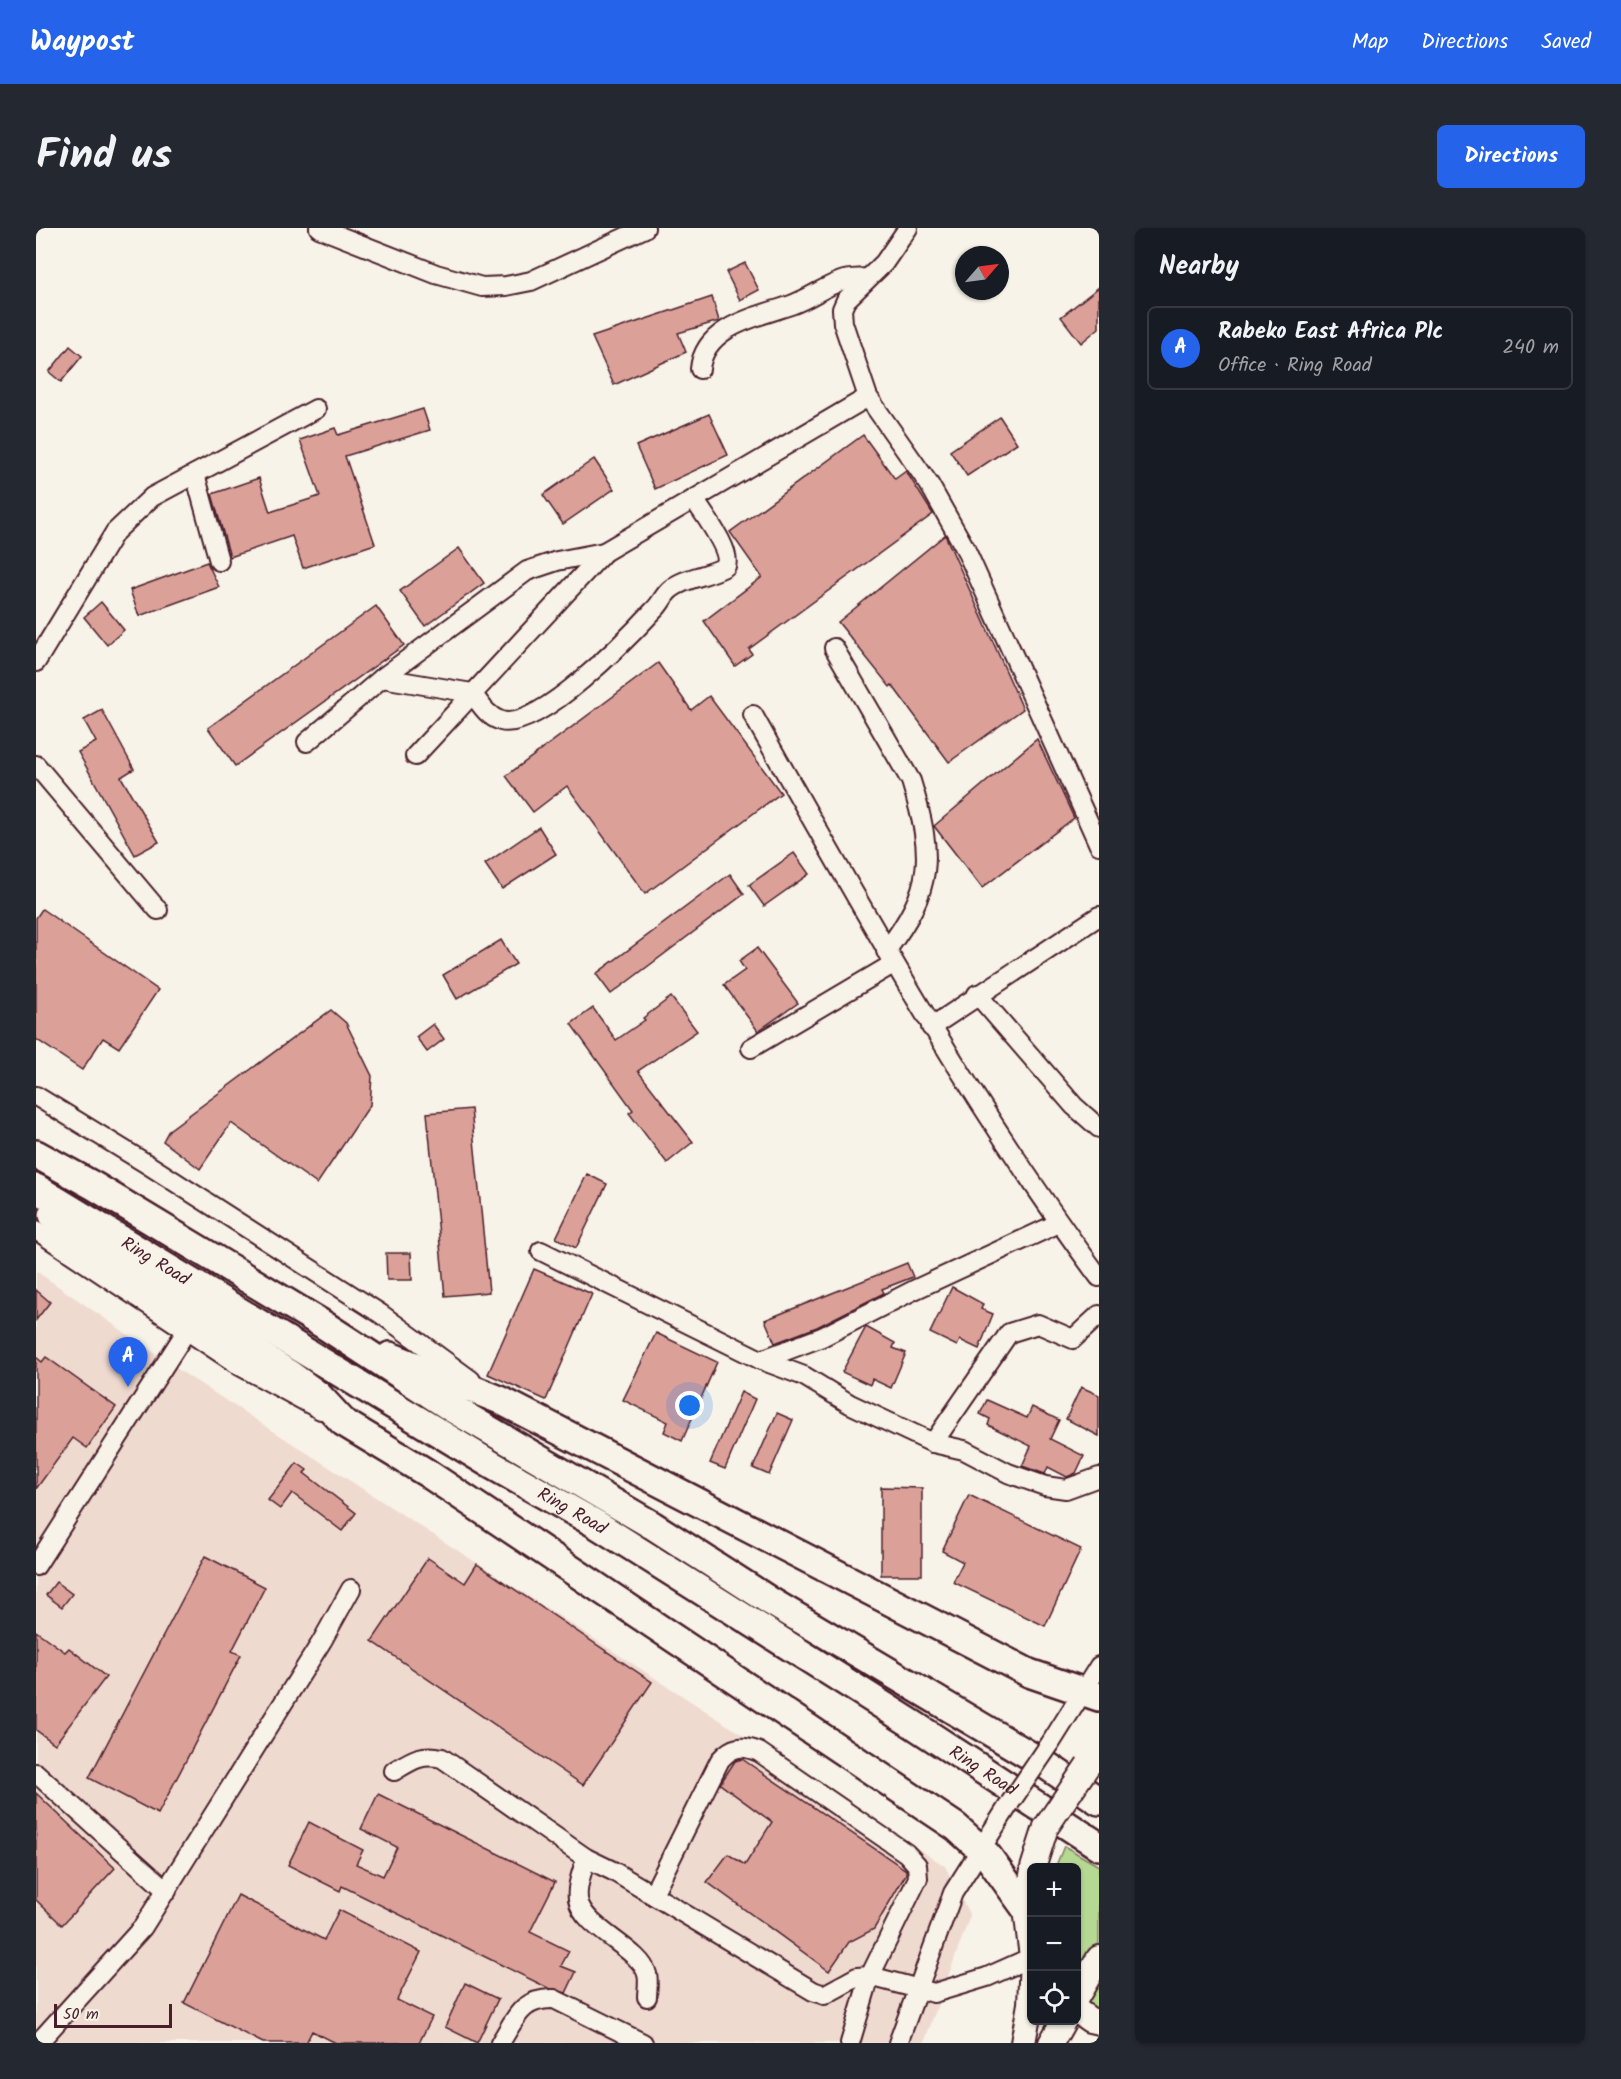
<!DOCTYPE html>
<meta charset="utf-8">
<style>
body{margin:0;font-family:Kalam,sans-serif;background:#242831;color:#f1f3f6}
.controls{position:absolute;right:18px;bottom:18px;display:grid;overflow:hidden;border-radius:9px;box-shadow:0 2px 4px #0004}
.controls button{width:54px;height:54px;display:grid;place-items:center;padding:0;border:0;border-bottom:2px solid #363941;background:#171b24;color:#f1f3f6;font:30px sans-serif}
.compass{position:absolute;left:919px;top:18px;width:54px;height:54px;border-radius:50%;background:#171b24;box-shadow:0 2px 4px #0004;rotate:62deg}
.scale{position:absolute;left:18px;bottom:15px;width:118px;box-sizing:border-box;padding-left:6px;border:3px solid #4a1f2b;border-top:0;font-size:16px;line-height:21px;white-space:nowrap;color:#4a1f2b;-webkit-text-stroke:4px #f7f3e8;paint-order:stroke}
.you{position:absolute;left:654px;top:1178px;width:21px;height:21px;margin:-15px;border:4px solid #fff;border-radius:50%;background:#1a73e8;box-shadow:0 0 0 9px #1a73e833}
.badge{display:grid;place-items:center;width:39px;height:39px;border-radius:50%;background:#2563eb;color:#fff;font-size:20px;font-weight:700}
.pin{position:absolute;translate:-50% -50px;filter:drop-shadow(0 2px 3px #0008)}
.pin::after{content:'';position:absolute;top:32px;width:21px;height:18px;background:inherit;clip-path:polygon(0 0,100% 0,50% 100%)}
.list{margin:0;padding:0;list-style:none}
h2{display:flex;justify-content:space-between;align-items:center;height:78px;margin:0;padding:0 24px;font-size:26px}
h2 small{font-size:20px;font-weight:400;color:#9ea1a6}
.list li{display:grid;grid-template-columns:39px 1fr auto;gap:18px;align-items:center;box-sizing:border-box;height:84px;margin:0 12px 12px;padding:0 12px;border:2px solid #363941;border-radius:9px}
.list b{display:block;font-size:22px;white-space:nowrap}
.list p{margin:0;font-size:20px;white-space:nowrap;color:#9ea1a6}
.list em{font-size:20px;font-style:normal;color:#9ea1a6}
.icon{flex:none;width:33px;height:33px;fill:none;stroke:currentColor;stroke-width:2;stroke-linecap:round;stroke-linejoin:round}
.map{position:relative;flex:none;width:1063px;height:1815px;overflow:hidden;border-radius:9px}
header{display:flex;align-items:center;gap:36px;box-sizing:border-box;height:84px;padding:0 30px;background:#2563eb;color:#fff}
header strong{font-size:28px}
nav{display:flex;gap:33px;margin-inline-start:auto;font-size:21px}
.intro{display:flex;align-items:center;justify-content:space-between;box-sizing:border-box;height:144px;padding:0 36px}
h1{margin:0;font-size:42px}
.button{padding:15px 27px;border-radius:9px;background:#2563eb;color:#fff;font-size:21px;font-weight:700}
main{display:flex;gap:36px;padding:0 36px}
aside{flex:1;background:#171b24;border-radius:9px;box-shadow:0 2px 4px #0004}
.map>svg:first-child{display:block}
</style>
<header>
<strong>Waypost</strong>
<nav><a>Map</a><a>Directions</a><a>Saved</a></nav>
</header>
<div class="intro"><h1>Find us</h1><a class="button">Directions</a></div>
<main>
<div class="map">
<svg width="1063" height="1815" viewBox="0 0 1063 1815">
<rect width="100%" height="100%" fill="#f7f3e8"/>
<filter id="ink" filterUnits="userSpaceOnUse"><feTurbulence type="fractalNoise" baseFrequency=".0167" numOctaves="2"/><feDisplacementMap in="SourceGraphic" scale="12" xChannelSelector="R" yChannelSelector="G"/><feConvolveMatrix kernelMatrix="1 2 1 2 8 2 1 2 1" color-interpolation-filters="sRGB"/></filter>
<g filter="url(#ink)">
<polygon fill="#efdad0" points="0,1043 146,1144 909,1638 934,1688 888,1815 0,1815"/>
<polygon fill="#b5d892" stroke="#807c5e" stroke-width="1.5" points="1028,1618 1063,1638 1063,1783 1041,1770 1040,1640 1019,1640"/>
<g fill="#dba199" stroke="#4a1f2b" stroke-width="1.5">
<polygon points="709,35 723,62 704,72 690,44"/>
<polygon points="1063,59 1063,100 1045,115 1025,89"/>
<polygon points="676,69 683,93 642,105 650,124 578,157 556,109"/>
<polygon points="34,118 46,128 25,154 13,144"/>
<polygon points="387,181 394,202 309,228 339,316 267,340 256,308 194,329 176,266 223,250 234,284 284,268 264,212 299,200 302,207"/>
<polygon points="673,186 692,227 619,261 600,218"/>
<polygon points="964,189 981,215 931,248 914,223"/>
<polygon points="827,207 859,251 870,243 897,286 713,421 716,426 699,438 668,393 726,349 694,304"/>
<polygon points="558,231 578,261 527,296 507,267"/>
<polygon points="909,307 987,481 913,534 856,457 854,459 802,394"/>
<polygon points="423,320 448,355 389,398 364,363"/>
<polygon points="171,334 183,359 103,388 94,362"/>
<polygon points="65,374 88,402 71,417 48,389"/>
<polygon points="340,378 368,417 199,538 172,500"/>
<polygon points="622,435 655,482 673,468 745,565 609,666 531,558 497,584 470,548"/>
<polygon points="66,482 98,541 85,549 123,614 99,627 42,524 60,514 48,492"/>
<polygon points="1001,511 1038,590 946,660 898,598"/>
<polygon points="503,599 520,626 466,661 449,636"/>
<polygon points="758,625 773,646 728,678 713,657"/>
<polygon points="694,646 708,666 575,766 560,746"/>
<polygon points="6,681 122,762 83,820 67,810 46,842 0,811 0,690"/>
<polygon points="465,712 480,736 421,771 407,747"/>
<polygon points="721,720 762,775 722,803 688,757 709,742 703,733"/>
<polygon points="635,769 661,803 602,843 657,914 631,935 593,885 597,882 535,796 557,780 580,812 609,792 607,790"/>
<polygon points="295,782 310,795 336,848 334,877 281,956 195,895 164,941 127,913 133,902"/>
<polygon points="397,796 408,811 391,824 380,809"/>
<polygon points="435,881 453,1064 409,1068 391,885"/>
<polygon points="551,946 571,956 540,1020 520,1010"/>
<polygon points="350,1025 375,1025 376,1052 351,1052"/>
<polygon points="871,1035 877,1049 846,1061 848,1065 781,1099 739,1115 729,1092"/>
<polygon points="498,1041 556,1066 510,1172 452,1146"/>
<polygon points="916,1059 947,1076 945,1081 957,1086 943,1121 924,1112 921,1118 894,1105"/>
<polygon points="0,1062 14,1074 0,1092"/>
<polygon points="830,1099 859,1115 857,1120 870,1125 855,1160 836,1151 834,1157 806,1144"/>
<polygon points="620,1105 681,1134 646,1213 628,1204 632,1194 587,1172"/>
<polygon points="0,1129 6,1134 10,1129 80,1179 51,1220 37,1210 0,1261"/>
<polygon points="1045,1159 1063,1167 1063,1208 1030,1191"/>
<polygon points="705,1164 719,1171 689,1241 674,1235"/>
<polygon points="951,1172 991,1190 996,1179 1023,1192 1014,1211 1048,1228 1040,1245 1031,1249 1012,1239 1009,1246 986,1238 995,1218 952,1197 954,1191 944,1186"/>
<polygon points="741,1185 757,1192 733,1247 717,1240"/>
<polygon points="261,1235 271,1242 268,1245 320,1285 306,1303 256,1265 244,1281 232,1272"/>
<polygon points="845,1259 886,1260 886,1347 845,1347"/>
<polygon points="933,1267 1045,1321 1009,1398 917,1354 927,1334 906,1323"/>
<polygon points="169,1328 229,1359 196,1423 205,1427 122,1586 53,1550"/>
<polygon points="392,1330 429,1355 441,1336 616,1454 547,1557 336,1413"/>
<polygon points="20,1354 36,1366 26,1379 10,1367"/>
<polygon points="0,1403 29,1424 33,1420 70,1449 19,1516 0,1502"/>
<polygon points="706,1531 870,1642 870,1646 838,1701 813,1714 793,1743 671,1654 692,1626 709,1637 736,1594 684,1556 699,1533"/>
<polygon points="0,1565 79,1640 26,1697 0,1672"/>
<polygon points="342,1566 519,1654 494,1704 533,1723 525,1738 540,1744 530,1765 512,1760 306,1658 304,1663 252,1637 273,1594 327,1622 320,1636 347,1648 361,1619 325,1601"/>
<polygon points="202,1667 288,1712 303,1682 385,1724 361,1772 396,1789 383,1815 300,1815 276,1803 270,1815 227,1815 148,1775"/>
<polygon points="429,1755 462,1771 441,1815 409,1799"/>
</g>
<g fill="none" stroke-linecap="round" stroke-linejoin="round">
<defs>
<g id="minor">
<polyline points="283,0 400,46 446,59 470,58 495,53 609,0"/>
<polyline points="872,0 848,35 810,72 806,81 807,95 832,169 893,256 929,320 1063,617"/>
<path d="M664,141C668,98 721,89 755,77C773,71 788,59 805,53C813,50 824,51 832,50"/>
<polyline points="159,246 183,333"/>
<path d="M798,420L875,553C898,628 898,660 850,723"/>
<polyline points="0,434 79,304 116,269 280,181"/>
<path d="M346,450L436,465C445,477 451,488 465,493C502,504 594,408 618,382C625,376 628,366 635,361C649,349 674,348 690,338C696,322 667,286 658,271"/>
<path d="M717,487C825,679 932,872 1063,1049"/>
<polyline points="271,514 346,450 491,343 521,333 568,324"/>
<polyline points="379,528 568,324 832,169"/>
<polyline points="0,537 122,682"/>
<polyline points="941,766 1038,878 1063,900"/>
<polyline points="895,799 1063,688"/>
<polyline points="715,820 857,736"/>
<polyline points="0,868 111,936 345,1086 435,1152"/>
<polyline points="0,1002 204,1138 285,1182"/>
<polyline points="505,1023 725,1132 768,1148 814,1176 897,1215 928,1222 972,1245 1009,1258 1030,1261 1063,1249"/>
<polyline points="725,1132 786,1109 878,1062 1023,995"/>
<polyline points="897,1215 973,1105 1002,1096 1037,1111 1063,1087"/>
<polyline points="0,1338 151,1102"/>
<polyline points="1014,1516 1063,1438"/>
<path d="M358,1543C376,1532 386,1525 406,1530L550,1630L577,1643L777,1763L788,1767L821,1749L834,1748L898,1765L951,1749L996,1729"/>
<polyline points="0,1545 131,1663"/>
<path d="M550,1630C547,1642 540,1658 542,1671C546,1700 605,1721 611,1746C613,1753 611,1762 611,1769"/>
<path d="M617,1666L684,1532C696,1518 706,1517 723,1524L870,1625L881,1637L882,1650L834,1748L814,1815"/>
<polyline points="2,1815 107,1699 286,1413 315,1361"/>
<path d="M464,1815C480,1790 485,1770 518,1771L607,1815"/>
<polyline points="862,1815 917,1665 974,1575"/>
</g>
<g id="major">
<polyline points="997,1640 1010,1599"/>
<polyline points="996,1647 990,1681 996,1729"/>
<polyline points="1040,1770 1063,1730"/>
<polyline points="1040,1782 1054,1792 1063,1794"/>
<polyline points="987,1815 994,1776 996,1731"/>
<polyline points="1015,1815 1028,1792"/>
</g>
<g id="highway">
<polyline points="0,926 58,958 288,1097 414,1179 616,1297 734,1373 1010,1537 1063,1573"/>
<path id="s1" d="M0,960L456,1237L560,1296L878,1497L1063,1618"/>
<polyline points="17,987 48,1011 253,1146 282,1167 307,1194 391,1245 920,1599 951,1627 990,1681"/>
<polyline points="354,1128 464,1172 993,1445 1063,1469"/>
</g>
</defs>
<use href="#minor" stroke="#4a1f2b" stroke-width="22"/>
<use href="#major" stroke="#4a1f2b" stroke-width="28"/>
<use href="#highway" stroke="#4a1f2b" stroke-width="32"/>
<use href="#minor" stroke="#f7f3e8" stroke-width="18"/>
<use href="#major" stroke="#f7f3e8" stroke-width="24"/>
<use href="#highway" stroke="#f7f3e8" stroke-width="27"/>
<defs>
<polyline id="minor-bridge" points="974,1575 1014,1516"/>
<polyline id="major-bridge" points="1010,1599 1052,1537"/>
</defs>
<use href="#minor-bridge" stroke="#4a1f2b" stroke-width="22" stroke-linecap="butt"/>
<use href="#major-bridge" stroke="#4a1f2b" stroke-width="28" stroke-linecap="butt"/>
<use href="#minor-bridge" stroke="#f7f3e8" stroke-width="18"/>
<use href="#major-bridge" stroke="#f7f3e8" stroke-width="24"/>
</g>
</g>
<g text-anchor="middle" stroke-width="4.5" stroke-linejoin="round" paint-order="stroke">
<g font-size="18" fill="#4a1f2b" stroke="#f7f3e8">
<text dy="6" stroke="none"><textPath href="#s1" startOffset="140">Ring Road</textPath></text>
<text dy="6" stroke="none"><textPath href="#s1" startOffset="626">Ring Road</textPath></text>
<text dy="6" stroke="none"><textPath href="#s1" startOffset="1112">Ring Road</textPath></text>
</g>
</g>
</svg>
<div class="controls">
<button>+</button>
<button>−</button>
<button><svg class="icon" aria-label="locate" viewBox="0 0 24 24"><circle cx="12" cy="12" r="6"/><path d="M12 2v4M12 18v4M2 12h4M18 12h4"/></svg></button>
</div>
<svg class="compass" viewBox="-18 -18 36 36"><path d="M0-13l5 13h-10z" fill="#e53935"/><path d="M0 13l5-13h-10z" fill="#9ea1a6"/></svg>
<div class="scale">50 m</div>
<div class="you"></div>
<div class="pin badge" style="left:92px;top:1159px">A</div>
</div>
<aside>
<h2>Nearby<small></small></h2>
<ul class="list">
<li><span class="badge">A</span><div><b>Rabeko East Africa Plc</b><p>Office · Ring Road</p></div><em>240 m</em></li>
</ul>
</aside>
</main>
